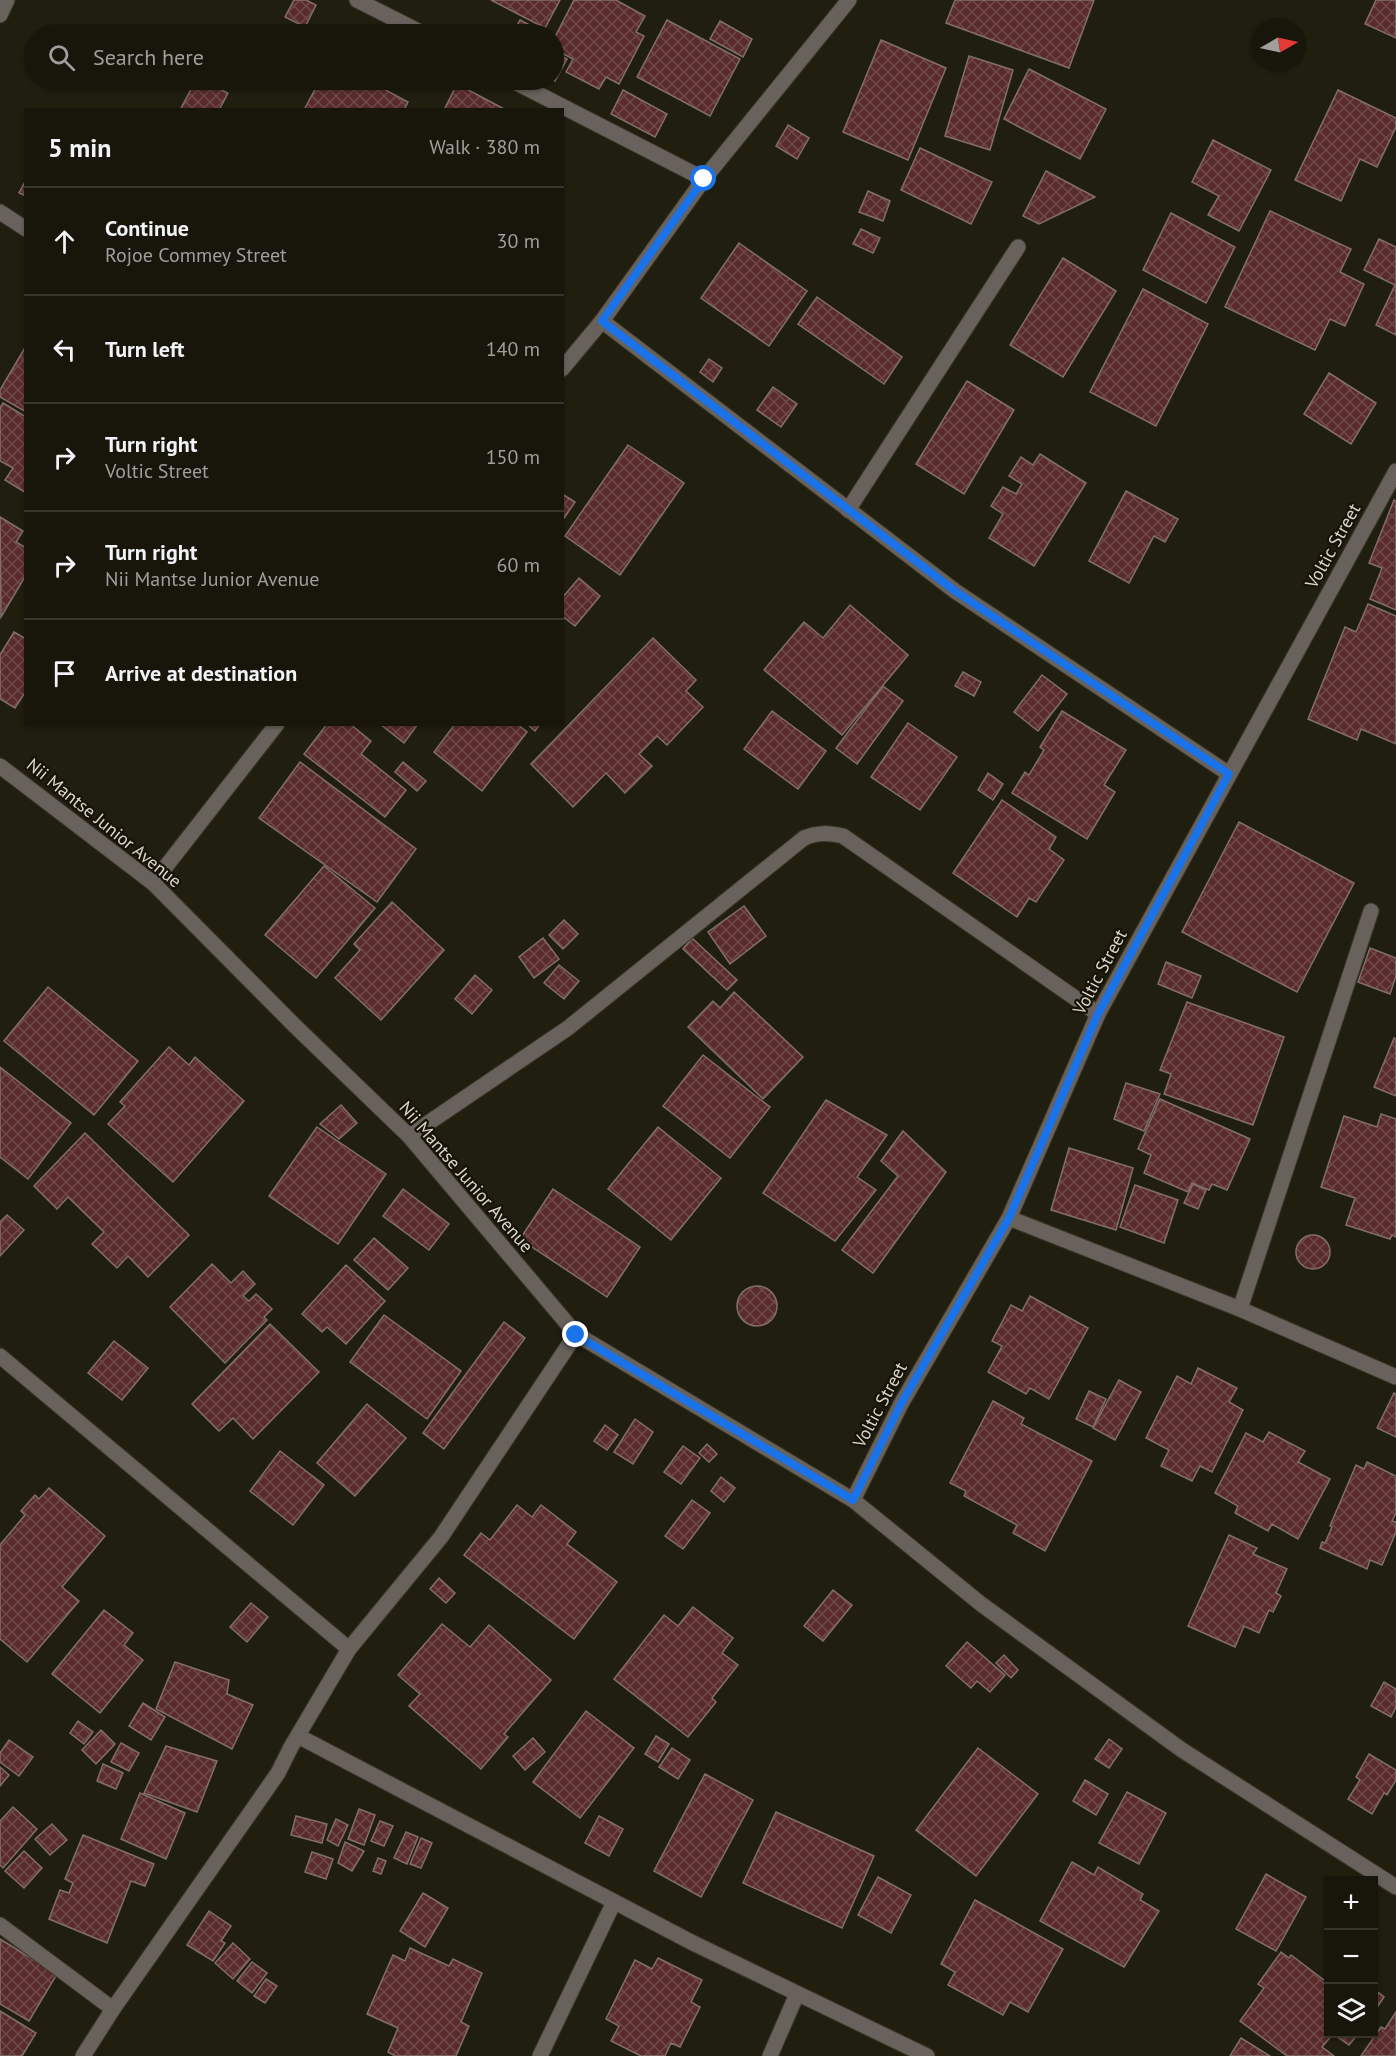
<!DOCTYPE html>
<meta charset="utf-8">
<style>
body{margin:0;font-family:"PT Sans",sans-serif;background:#252319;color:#f1f3f6}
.controls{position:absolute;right:18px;bottom:18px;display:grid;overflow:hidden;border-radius:0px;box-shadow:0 2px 4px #0004}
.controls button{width:54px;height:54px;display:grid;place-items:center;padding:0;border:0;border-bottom:2px solid #36352c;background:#18160b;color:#f1f3f6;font:30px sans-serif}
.compass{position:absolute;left:1252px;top:18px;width:54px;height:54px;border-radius:50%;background:#18160b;box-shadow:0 2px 4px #0004;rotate:81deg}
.stop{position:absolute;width:18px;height:18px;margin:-14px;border:4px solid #1a73e8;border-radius:50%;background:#fff}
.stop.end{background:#1a73e8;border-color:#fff;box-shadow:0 2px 6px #0008}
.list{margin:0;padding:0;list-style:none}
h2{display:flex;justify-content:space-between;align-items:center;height:78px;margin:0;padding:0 24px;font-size:26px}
h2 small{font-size:20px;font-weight:400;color:#9f9f9d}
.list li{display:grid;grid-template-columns:39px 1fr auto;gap:18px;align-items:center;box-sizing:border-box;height:108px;padding:0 24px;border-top:2px solid #36352c}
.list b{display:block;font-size:22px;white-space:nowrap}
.list p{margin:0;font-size:20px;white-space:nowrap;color:#9f9f9d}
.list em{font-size:20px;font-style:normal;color:#9f9f9d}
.icon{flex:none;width:33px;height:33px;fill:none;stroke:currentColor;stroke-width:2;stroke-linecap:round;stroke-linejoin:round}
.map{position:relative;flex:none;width:1396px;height:2056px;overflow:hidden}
.search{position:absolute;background:#18160b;box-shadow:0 2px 4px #0004;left:24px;top:24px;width:540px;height:66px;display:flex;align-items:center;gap:15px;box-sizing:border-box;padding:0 21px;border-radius:33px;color:#9f9f9d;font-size:22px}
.panel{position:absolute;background:#18160b;box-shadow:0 2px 4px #0004;left:24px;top:108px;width:540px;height:618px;border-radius:0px}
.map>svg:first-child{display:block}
</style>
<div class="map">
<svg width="1396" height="2056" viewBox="0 0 1396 2056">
<defs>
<pattern id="building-cross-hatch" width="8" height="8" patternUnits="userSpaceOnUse" patternTransform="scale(1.5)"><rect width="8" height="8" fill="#592c2b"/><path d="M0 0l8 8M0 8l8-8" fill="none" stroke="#704a49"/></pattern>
</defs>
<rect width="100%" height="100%" fill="#201e0f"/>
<g fill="url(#building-cross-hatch)" stroke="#826e6d" stroke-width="1.5">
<polygon points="294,0 306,0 316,5 305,27 285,17"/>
<polygon points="491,0 560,0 545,28"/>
<polygon points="574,0 616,0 645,16 636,32 644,36 619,84 606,77 599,89 566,72 573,59 554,49 554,39"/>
<polygon points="955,0 1094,0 1069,68 946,23"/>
<polygon points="1376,0 1396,0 1396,38 1365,24"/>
<polygon points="520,20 546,34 512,34"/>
<polygon points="667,20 740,59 710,116 637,77"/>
<polygon points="720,21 752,39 743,57 710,39"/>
<polygon points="280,25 299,34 276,34"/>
<polygon points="881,40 946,68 908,160 843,132"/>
<polygon points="554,52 567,59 555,81 552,80 554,80"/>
<polygon points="969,56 1013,70 990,150 945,136"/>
<polygon points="1029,69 1106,109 1080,159 1004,119"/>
<polygon points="196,80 202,80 228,93 219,110 180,110"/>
<polygon points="320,80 367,80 408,102 404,110 304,110"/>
<polygon points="457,84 506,110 444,110"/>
<polygon points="623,90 667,114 655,137 611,114"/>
<polygon points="1338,90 1396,118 1396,127 1377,167 1360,159 1341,201 1295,180"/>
<polygon points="788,125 809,138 797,159 776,146"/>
<polygon points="1213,140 1271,170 1239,231 1208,215 1219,196 1192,182"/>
<polygon points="920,148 992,182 971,224 901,190"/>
<polygon points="1046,171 1095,197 1039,224 1023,216"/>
<polygon points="26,180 26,196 19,193"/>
<polygon points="868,191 890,201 883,221 859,212"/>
<polygon points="1270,211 1351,249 1340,272 1364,284 1345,326 1330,319 1315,350 1225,307"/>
<polygon points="1171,213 1235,247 1206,303 1143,270"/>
<polygon points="861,229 880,238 873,253 853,244"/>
<polygon points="1379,239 1396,247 1396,335 1376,325 1395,285 1364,270"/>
<polygon points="739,243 807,291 769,346 701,298"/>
<polygon points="1063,258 1116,291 1063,377 1010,345"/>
<polygon points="1143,289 1208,324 1156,426 1090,392"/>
<polygon points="817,297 902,357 884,384 798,324"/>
<polygon points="26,346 26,412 0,397 0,390"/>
<polygon points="709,359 722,368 713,382 700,372"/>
<polygon points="1329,373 1376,403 1351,444 1304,414"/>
<polygon points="967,381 1014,410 964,494 916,464"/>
<polygon points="773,387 797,404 781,427 757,410"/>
<polygon points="3,403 26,417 26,493 5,480 13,468 0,461 0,408"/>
<polygon points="628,445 684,483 620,575 565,536"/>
<polygon points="1040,454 1086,483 1034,566 989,538 1003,514 991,506 1003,487 1016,494 1022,484 1009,476 1021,457 1033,465"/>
<polygon points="1126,491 1178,519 1165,542 1154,536 1129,583 1089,561"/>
<polygon points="562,494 575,502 562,521"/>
<polygon points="1394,500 1396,501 1396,610 1370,599 1382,568 1369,563"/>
<polygon points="0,517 23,531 16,542 26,548 26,575 1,617"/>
<polygon points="579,578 600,596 575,626 562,616 562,598"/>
<polygon points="1368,604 1396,616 1396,744 1361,729 1357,740 1308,719 1345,627 1356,632"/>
<polygon points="850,605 908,655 842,735 764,670 804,622 823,638"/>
<polygon points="14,632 26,639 26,691 15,708 0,699 0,655"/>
<polygon points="653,638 696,680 686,691 703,707 667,745 657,736 639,754 652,766 625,793 606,773 573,807 531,764"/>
<polygon points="963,672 981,682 974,696 955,686"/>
<polygon points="1042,675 1067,694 1038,731 1014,712"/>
<polygon points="883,686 903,701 857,764 836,748"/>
<polygon points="772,711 826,751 798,789 744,749"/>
<polygon points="1062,711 1126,750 1104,785 1115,792 1087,839 1012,793 1025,772 1029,775 1044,750 1040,747"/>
<polygon points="908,723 957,757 920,810 871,777"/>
<polygon points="327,724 350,724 371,741 361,754 406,790 385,817 304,754"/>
<polygon points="380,724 418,724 404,743"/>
<polygon points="455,724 517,724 527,732 482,791 434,752"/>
<polygon points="527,724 540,724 535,731"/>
<polygon points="300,762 416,849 377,902 259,818"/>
<polygon points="403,762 426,781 417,791 395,772"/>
<polygon points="988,773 1003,784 993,800 978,790"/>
<polygon points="1002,800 1056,837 1049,849 1064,860 1036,902 1029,898 1017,917 953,873"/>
<polygon points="1239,822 1354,883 1297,992 1182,932"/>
<polygon points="324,866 375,908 316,978 265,935"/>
<polygon points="392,902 444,950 381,1020 335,978 360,950 354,944"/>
<polygon points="744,906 766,936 730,964 708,932"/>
<polygon points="564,920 578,934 563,949 549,935"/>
<polygon points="543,938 559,959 534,978 519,957"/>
<polygon points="692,938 737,980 727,990 683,949"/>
<polygon points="1370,948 1396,958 1396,976 1390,994 1358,982"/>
<polygon points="1166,962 1201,976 1192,998 1158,984"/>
<polygon points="559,965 579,981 564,999 544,983"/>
<polygon points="475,975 492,990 472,1014 455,999"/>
<polygon points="48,987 138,1061 94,1115 4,1041"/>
<polygon points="734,992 803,1057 763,1099 688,1027 713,1001 720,1008"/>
<polygon points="1187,1002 1284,1037 1253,1125 1164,1094 1171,1074 1160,1070"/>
<polygon points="1394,1038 1396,1039 1396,1096 1374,1087"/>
<polygon points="169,1047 189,1065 195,1057 244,1101 173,1182 108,1124 125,1106 120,1102"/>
<polygon points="703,1055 770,1107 730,1158 663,1106"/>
<polygon points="0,1067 71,1123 28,1179 0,1157"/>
<polygon points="1126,1083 1160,1094 1144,1131 1114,1119"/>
<polygon points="1160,1099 1250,1139 1227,1190 1212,1184 1209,1190 1192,1183 1188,1192 1144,1173 1151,1155 1138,1149"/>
<polygon points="826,1100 887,1135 857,1177 876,1190 835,1241 763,1193"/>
<polygon points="341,1105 357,1123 339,1139 320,1124"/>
<polygon points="1381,1114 1396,1119 1396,1237 1392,1235 1390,1239 1346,1225 1355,1198 1321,1187 1344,1116 1377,1127"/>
<polygon points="317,1127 386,1174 338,1244 269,1196"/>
<polygon points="658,1127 721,1178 671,1240 608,1189"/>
<polygon points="903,1131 946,1172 873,1273 842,1250 898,1176 881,1161"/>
<polygon points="85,1133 189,1235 148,1277 128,1256 117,1268 92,1244 104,1232 68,1197 57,1209 34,1186"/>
<polygon points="1069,1148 1133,1168 1116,1230 1051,1210"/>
<polygon points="1193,1184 1206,1190 1198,1209 1184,1203"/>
<polygon points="1135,1185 1178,1200 1164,1243 1120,1227"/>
<polygon points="403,1189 449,1224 429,1250 383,1216"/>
<polygon points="553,1189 640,1247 607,1297 520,1239"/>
<polygon points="7,1215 24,1230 0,1256 0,1222"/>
<circle cx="1313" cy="1252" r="17"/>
<polygon points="374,1238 408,1268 388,1290 354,1260"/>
<polygon points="212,1264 231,1283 243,1271 255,1284 243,1296 249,1301 256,1294 272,1309 264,1317 267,1320 225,1363 170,1307"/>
<polygon points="346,1265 385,1301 346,1344 327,1327 322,1332 302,1314"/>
<circle cx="757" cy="1306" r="20"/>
<polygon points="1030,1296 1088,1328 1049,1399 1030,1388 1026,1394 988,1372 1002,1346 992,1341 1011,1305 1022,1311"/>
<polygon points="384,1315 461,1371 427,1419 350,1362"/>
<polygon points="504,1322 525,1338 444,1449 423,1433"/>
<polygon points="270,1324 319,1372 253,1439 233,1418 219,1431 192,1404"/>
<polygon points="114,1341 148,1368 122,1400 88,1373"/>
<polygon points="1198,1368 1237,1388 1229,1402 1243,1410 1212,1472 1200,1466 1192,1481 1161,1466 1169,1450 1146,1438 1177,1376 1191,1384"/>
<polygon points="1119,1380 1141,1392 1115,1440 1093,1428"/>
<polygon points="1089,1391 1106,1399 1093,1427 1076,1419"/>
<polygon points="1394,1393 1396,1394 1396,1437 1377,1428"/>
<polygon points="993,1401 1024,1418 1021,1424 1092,1461 1045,1551 1013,1533 1017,1525 964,1496 966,1491 950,1483"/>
<polygon points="367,1404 406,1438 355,1496 317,1463"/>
<polygon points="635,1419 653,1432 633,1464 614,1452"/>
<polygon points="605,1425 618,1435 607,1450 594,1441"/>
<polygon points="1269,1432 1305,1451 1298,1462 1330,1479 1298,1539 1272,1524 1268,1531 1235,1513 1238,1506 1215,1493 1246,1433 1263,1442"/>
<polygon points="707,1444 717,1454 709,1462 699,1453"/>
<polygon points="683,1446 700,1458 681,1484 664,1472"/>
<polygon points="280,1451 324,1485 293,1525 250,1491"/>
<polygon points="1367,1462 1396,1476 1396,1513 1392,1521 1396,1522 1396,1532 1382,1565 1370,1560 1367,1569 1320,1548 1322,1542 1325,1543 1332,1527 1330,1526 1356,1465 1364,1469"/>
<polygon points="721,1477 735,1488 724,1502 711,1491"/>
<polygon points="49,1488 105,1536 62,1587 79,1601 27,1662 0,1639 0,1545 25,1515 21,1511 35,1495 39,1499"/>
<polygon points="692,1500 710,1513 683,1549 665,1536"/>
<polygon points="517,1505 532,1517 541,1505 576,1532 567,1544 617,1582 574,1639 464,1555 481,1533 490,1540"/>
<polygon points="1229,1535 1257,1548 1253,1554 1287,1569 1276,1593 1281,1596 1273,1612 1269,1610 1259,1633 1244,1626 1235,1647 1188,1626"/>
<polygon points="439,1578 455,1593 446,1603 430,1589"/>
<polygon points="833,1590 852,1605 823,1641 804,1626"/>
<polygon points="251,1603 268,1617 247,1642 230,1627"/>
<polygon points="693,1607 733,1638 722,1653 738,1665 712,1698 716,1702 688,1737 614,1679 664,1615 678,1626"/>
<polygon points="104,1610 133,1633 124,1645 143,1660 100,1713 52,1674"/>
<polygon points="442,1624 470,1647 489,1625 551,1680 504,1734 508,1737 481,1769 409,1706 420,1694 398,1675"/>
<polygon points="967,1642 1005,1675 990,1692 977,1681 971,1688 946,1666"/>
<polygon points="1004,1655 1018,1670 1011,1678 996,1663"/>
<polygon points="175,1662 229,1680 227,1694 253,1705 232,1749 156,1709"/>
<polygon points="1384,1682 1396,1689 1396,1707 1391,1717 1371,1706"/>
<polygon points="143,1703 165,1717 151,1740 129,1726"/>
<polygon points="586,1711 634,1748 580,1818 533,1782"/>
<polygon points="78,1721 93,1732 84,1744 70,1733"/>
<polygon points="101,1730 115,1744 96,1764 82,1750"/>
<polygon points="656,1736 669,1744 658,1762 645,1754"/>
<polygon points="533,1738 545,1752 525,1770 513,1756"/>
<polygon points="1109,1739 1122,1749 1109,1768 1095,1759"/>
<polygon points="9,1740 33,1757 19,1776 0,1762 0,1753"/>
<polygon points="121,1743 139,1753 129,1771 111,1762"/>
<polygon points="166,1746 217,1761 197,1812 144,1793"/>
<polygon points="672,1748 690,1760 678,1779 659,1767"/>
<polygon points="978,1748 1038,1794 976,1876 916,1830"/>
<polygon points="1369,1754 1396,1770 1396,1780 1387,1795 1384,1793 1372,1814 1348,1799 1360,1780 1356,1777"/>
<polygon points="103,1764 123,1773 116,1789 97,1781"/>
<polygon points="0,1767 9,1775 0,1786"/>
<polygon points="705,1774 753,1800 701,1897 654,1871"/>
<polygon points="1085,1780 1108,1794 1096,1815 1073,1801"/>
<polygon points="1127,1792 1166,1813 1139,1864 1099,1843"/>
<polygon points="140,1793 185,1813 166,1859 121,1839"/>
<polygon points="13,1807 37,1829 3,1868 0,1865 0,1821"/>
<polygon points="359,1809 375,1815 364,1845 348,1839"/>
<polygon points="776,1812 874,1856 842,1928 743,1883"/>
<polygon points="296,1816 327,1824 322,1843 291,1835"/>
<polygon points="599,1816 623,1829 609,1856 585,1843"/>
<polygon points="336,1819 348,1825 338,1846 327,1840"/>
<polygon points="380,1821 393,1826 384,1846 371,1841"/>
<polygon points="52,1824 67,1840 50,1855 35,1839"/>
<polygon points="406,1832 418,1837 407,1864 394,1858"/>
<polygon points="83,1835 154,1864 145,1886 131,1881 107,1943 49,1919 60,1890 69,1893 73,1883 65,1879"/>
<polygon points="421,1838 432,1843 421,1868 410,1864"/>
<polygon points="345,1842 364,1851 352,1871 338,1863"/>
<polygon points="24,1851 42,1868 24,1888 5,1871"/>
<polygon points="312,1852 333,1859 326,1879 305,1872"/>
<polygon points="378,1858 386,1861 381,1874 373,1871"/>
<polygon points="1072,1862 1094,1875 1098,1867 1143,1894 1140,1900 1159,1911 1124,1967 1040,1921"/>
<polygon points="1266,1874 1306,1897 1276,1951 1236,1929"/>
<polygon points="878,1877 911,1895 891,1933 858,1915"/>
<polygon points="423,1893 448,1908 425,1947 400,1931"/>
<polygon points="975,1900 1063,1949 1028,2012 1010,2002 1003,2015 948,1985 955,1972 941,1964"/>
<polygon points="209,1911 231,1926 221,1941 225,1943 213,1961 187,1945"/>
<polygon points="0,1939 57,1974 29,2021 0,2004"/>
<polygon points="233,1943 250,1959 233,1979 215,1963"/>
<polygon points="410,1948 449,1966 453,1959 482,1973 461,2022 469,2026 456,2056 395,2056 388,2052 398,2028 367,2014 393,1955 405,1961"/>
<polygon points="1281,1952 1289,1958 1291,1955 1328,1983 1328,2034 1333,2034 1322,2047 1334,2056 1287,2056 1240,2021 1264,1988 1258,1984"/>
<polygon points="658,1958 702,1980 691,2002 700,2007 680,2047 671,2043 665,2056 641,2056 611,2041 619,2026 606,2019 635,1960 652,1969"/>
<polygon points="252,1962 267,1973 252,1993 237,1981"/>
<polygon points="266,1979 277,1986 265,2003 254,1996"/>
<polygon points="1374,1989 1384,1997 1374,2012"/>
<polygon points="0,2011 36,2033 22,2056 0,2056"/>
<polygon points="1396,2012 1396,2056 1361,2056 1381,2027 1385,2029"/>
<polygon points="1333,2034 1358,2034 1349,2045"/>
<polygon points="1241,2038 1270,2056 1230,2056"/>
</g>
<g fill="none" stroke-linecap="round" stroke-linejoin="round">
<defs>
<g id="minor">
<polyline points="357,0 424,34"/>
<polyline points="0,15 7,0"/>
<polyline points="511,80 704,179"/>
<polyline points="0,212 26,229"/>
<polyline points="602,321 955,591 1229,774"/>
<polyline points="562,369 602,321 704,179 849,0"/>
<polyline points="848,510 1018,247"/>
<polyline points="0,766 153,883 295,1026 409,1136 576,1334 853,1500 981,1604 1182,1750 1396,1887"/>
<polyline points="153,883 277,724"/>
<path d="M409,1136L568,1028L804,838C819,832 828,833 843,836L1098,1014"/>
<polyline points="1009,1218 1240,1309 1396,1377"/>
<polyline points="1240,1309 1371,911"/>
<polyline points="0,1356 349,1649"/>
<polyline points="853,1500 901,1404 1009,1218 1098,1014 1396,471"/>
<polyline points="298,1736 693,1943 927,2056"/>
<polyline points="0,1925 113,2009"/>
<polyline points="83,2056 113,2009 278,1773 291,1747 349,1649 441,1537 576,1334"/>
<polyline points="540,2056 614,1902"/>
<polyline points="770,2056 797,1994"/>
</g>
</defs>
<use href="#minor" stroke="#3a382a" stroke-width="17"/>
<use href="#minor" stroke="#68615c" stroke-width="15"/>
</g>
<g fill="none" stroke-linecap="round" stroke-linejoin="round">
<polyline stroke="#1a73e8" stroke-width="8" points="576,1335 853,1500 901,1404 1009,1218 1098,1014 1229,774 955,591 602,321 704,179"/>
</g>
<g text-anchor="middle" stroke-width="4.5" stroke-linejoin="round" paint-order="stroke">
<g font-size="18" fill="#dad8ce" stroke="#171407">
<text transform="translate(1333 546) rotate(-61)" y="6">Voltic Street</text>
<text transform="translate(104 823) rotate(39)" y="6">Nii Mantse Junior Avenue</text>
<text transform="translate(1100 972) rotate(-62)" y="6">Voltic Street</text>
<text transform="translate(466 1177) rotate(49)" y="6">Nii Mantse Junior Avenue</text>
<text transform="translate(880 1405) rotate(-62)" y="6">Voltic Street</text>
</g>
</g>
</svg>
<div class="controls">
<button>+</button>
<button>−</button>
<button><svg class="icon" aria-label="layers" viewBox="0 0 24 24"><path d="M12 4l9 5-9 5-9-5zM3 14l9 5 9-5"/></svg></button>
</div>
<svg class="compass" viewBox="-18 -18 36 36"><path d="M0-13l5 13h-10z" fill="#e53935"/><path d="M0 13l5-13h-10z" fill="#9f9f9d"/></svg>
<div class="stop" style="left:704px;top:179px"></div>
<div class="stop end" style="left:576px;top:1335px"></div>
<div class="search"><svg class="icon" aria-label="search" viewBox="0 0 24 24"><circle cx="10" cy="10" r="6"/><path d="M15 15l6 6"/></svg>Search here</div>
<section class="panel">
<h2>5 min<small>Walk · 380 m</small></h2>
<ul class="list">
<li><svg class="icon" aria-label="ahead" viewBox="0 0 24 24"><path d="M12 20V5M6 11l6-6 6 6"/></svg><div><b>Continue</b><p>Rojoe Commey Street</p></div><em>30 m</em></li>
<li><svg class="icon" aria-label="left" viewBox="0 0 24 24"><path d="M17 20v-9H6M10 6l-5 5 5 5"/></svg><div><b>Turn left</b></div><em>140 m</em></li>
<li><svg class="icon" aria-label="right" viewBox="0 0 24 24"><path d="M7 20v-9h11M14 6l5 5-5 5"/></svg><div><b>Turn right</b><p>Voltic Street</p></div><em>150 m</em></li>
<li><svg class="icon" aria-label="right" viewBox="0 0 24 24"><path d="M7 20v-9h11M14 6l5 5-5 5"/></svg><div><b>Turn right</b><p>Nii Mantse Junior Avenue</p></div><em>60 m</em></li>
<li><svg class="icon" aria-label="arrive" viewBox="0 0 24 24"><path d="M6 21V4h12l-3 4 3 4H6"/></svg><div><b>Arrive at destination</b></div></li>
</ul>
</section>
</div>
